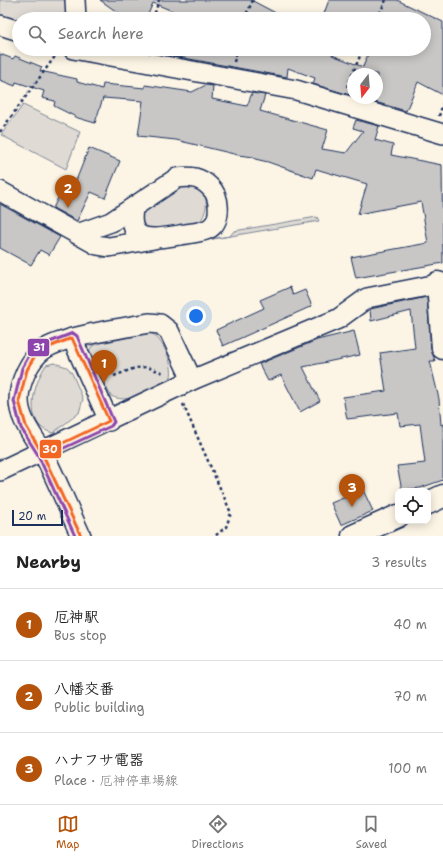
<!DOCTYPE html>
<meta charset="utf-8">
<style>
body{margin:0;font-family:"Shantell Sans","Klee One",sans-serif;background:#f2f2f2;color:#222}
.controls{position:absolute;right:12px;bottom:12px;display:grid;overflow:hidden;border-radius:8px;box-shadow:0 2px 10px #0003}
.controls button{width:36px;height:36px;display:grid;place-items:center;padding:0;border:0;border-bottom:1px solid #e0e0e0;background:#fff;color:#222;font:20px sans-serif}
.compass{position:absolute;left:347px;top:68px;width:36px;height:36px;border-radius:50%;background:#fff;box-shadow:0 2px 10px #0003;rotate:196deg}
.scale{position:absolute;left:12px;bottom:10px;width:51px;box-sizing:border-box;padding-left:4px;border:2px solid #1b2f5e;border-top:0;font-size:11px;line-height:14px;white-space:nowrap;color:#1b2f5e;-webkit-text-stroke:3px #fcf5e5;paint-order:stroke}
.you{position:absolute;left:196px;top:316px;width:14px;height:14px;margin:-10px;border:3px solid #fff;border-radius:50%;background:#1a73e8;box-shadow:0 0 0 6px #1a73e833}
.badge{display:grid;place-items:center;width:26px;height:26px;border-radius:50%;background:#b45309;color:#fff;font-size:13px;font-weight:700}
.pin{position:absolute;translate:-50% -33px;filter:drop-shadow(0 1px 2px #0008)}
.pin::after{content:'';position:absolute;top:21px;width:14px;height:12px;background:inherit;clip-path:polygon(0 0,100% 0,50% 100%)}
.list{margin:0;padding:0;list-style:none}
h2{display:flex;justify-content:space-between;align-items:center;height:52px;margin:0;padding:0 16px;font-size:17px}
h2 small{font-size:13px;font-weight:400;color:#767676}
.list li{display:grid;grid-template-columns:26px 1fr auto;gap:12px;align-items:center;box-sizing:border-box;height:72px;padding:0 16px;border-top:1px solid #e0e0e0}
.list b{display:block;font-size:15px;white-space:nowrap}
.list p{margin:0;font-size:13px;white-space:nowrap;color:#767676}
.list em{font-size:13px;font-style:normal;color:#767676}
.icon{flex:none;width:22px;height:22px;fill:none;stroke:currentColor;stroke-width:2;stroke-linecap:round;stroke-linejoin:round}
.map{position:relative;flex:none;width:443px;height:536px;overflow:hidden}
.search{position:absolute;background:#fff;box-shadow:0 2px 10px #0003;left:12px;right:12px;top:12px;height:44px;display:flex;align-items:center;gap:10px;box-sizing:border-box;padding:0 14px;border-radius:22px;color:#767676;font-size:15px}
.sheet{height:268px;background:#fff}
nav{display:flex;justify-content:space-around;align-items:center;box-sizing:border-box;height:56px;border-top:1px solid #e0e0e0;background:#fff;font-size:11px;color:#767676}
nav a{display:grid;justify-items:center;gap:2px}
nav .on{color:#b45309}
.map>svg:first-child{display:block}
</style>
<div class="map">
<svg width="443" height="536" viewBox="0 0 443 536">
<rect width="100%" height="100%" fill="#fcf5e5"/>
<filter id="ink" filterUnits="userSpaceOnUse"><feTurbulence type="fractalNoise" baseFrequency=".025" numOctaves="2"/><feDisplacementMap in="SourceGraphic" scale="8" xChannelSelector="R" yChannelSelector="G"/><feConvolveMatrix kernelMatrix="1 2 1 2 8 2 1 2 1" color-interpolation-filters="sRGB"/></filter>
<g filter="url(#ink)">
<g fill="#dfdbd4" stroke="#7d8599">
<polygon points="0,0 71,0 74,19 19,19 19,24 0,17"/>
<polygon points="23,105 80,132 66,169 1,135"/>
<path d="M181,186C187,186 195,185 200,189C211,198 206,218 196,225L143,230L139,215Z"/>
<polygon points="317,217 319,221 101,258 101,256 230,236 234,231"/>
<path d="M151,333C162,338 174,364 171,377C156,388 130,406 111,396L97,370L89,351L92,346L101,343Z"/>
<path d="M54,363L67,367L72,373L83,399L79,413L53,433C22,426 33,384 46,365Z"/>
</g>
<g fill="#c8c7c6" stroke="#1b2f5e">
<polygon points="100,0 251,0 287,19 192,19 153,3 146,19 131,19 120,14"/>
<polygon points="329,0 397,0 443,22 443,95 418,82 406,111 361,98 377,98 377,74 353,74 353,96 313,84 315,78 288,68 287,77 141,50 275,49 296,53 297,49 334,49 332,55 363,67 370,49 385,49 400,56 403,49 424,49 424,19 322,19"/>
<polygon points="0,54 13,59 15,56 42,67 40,71 77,79 77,82 102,89 103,84 145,88 145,85 192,92 206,85 213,86 212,99 247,106 252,93 265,95 260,111 328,130 322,149 346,153 363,131 353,128 356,120 379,126 375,140 393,145 391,155 442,165 443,263 356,278 351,257 428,243 421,202 358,214 367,184 316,169 313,178 268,162 255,159 254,157 238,155 176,140 138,136 143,101 103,98 95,123 78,118 54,106 55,101 42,98 44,91 16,82 15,86 0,80"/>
<polygon points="89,148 120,161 105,198 91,192 77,221 53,208 60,194 69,198"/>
<polygon points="0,204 60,237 49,255 40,250 31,265 0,248"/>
<polygon points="290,287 293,295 305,290 312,306 223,346 216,330 264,308 260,300"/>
<polygon points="427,297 431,349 435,361 430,361 439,399 441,425 443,424 443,480 420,488 402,490 397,466 425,463 420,424 400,426 398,413 347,419 343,397 386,391 380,353 415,348 411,311 371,321 370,309"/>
<polygon points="354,331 360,355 303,367 320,401 300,412 281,375 268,381 259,364 317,340"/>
<polygon points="363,490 373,511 341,525 331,503"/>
</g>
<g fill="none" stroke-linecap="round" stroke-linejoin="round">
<defs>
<g id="minor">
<polyline points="75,0 76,19"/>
<polyline points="0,25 19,31"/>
<polyline points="73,49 296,90 443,134"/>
<polyline points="0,191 97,245 109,247 154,239"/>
<path d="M77,234L111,222L177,178C191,176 200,177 210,187C220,196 222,220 210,228C203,233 189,233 180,235C155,239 127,245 133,209"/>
<polyline points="72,338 109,421"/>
<polyline points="0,471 192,380 338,319 367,298 443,283"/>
<path d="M81,536C68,508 57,480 43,453C34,436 19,420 19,400C19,383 29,360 43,350C63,336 123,328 149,323L160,324L169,331L192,380"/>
</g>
<g id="major">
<polyline points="438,283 443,348"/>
<polyline points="428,503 443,496"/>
<polyline points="353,536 398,516"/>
</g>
</defs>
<use href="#minor" stroke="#1b2f5e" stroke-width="22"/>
<use href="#major" stroke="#1b2f5e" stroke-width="25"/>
<g stroke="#1b2f5e" stroke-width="2.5" stroke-dasharray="3 3" stroke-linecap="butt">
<polyline points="153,19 159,0"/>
<polyline points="244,19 253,0"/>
<polyline points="377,19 386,0"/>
<polyline points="234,62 237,49"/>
<polyline points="347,87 363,49"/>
<polyline points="439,116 443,103"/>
<polyline points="0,132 56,55"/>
<polyline points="114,376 135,368 147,367 164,373"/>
<polyline points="183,404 231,513 226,527 215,536"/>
</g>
<use href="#minor" stroke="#fcf5e5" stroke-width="19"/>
<use href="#major" stroke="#fcf5e5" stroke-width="22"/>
<defs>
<g id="bus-1">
<polygon points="72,338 109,421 42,453 26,426 19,401 27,370 34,357 44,349"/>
<polyline points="42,453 81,536"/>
</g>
<polyline id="bus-2" points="49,455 111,426 114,422 77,336 73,333 42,345 30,354 22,368 14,401 21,428 38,455 75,536"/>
</defs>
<use href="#bus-1" stroke="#fcf5e5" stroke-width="6"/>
<use href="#bus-2" stroke="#fcf5e5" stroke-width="6"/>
<use href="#bus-1" stroke="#f26522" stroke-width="3"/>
<use href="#bus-2" stroke="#8e44ad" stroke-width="3"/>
</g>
</g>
<g stroke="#fcf5e5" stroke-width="1.5">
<rect x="27" y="338" width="23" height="19" rx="4" fill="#8e44ad"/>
<rect x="39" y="439" width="23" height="20" rx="4" fill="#f26522"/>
</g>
<g font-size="11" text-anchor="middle" font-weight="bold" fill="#fff">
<text x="39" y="351">31</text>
<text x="50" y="453">30</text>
</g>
</svg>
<div class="controls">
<button><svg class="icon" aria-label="locate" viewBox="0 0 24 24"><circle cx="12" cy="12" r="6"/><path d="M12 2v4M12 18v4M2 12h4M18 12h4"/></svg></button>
</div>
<svg class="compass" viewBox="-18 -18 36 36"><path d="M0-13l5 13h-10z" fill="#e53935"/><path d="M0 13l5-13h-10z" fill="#767676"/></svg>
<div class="scale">20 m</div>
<div class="you"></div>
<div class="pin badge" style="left:104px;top:383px">1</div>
<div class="pin badge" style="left:68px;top:208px">2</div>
<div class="pin badge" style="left:352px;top:507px">3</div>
<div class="search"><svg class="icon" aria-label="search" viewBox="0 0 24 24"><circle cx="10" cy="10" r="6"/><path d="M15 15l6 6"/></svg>Search here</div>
</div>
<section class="sheet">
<h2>Nearby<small>3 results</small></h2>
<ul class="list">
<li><span class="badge">1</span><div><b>厄神駅</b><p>Bus stop</p></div><em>40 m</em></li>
<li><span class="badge">2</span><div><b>八幡交番</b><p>Public building</p></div><em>70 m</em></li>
<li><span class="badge">3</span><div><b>ハナフサ電器</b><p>Place · 厄神停車場線</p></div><em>100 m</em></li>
</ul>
</section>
<nav>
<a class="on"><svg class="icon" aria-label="map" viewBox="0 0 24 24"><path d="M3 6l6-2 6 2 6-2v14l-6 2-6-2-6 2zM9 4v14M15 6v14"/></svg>Map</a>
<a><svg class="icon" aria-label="directions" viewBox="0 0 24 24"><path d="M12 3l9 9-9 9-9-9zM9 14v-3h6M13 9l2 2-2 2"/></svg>Directions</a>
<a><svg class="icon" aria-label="saved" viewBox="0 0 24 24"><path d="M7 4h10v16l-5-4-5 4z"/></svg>Saved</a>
</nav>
